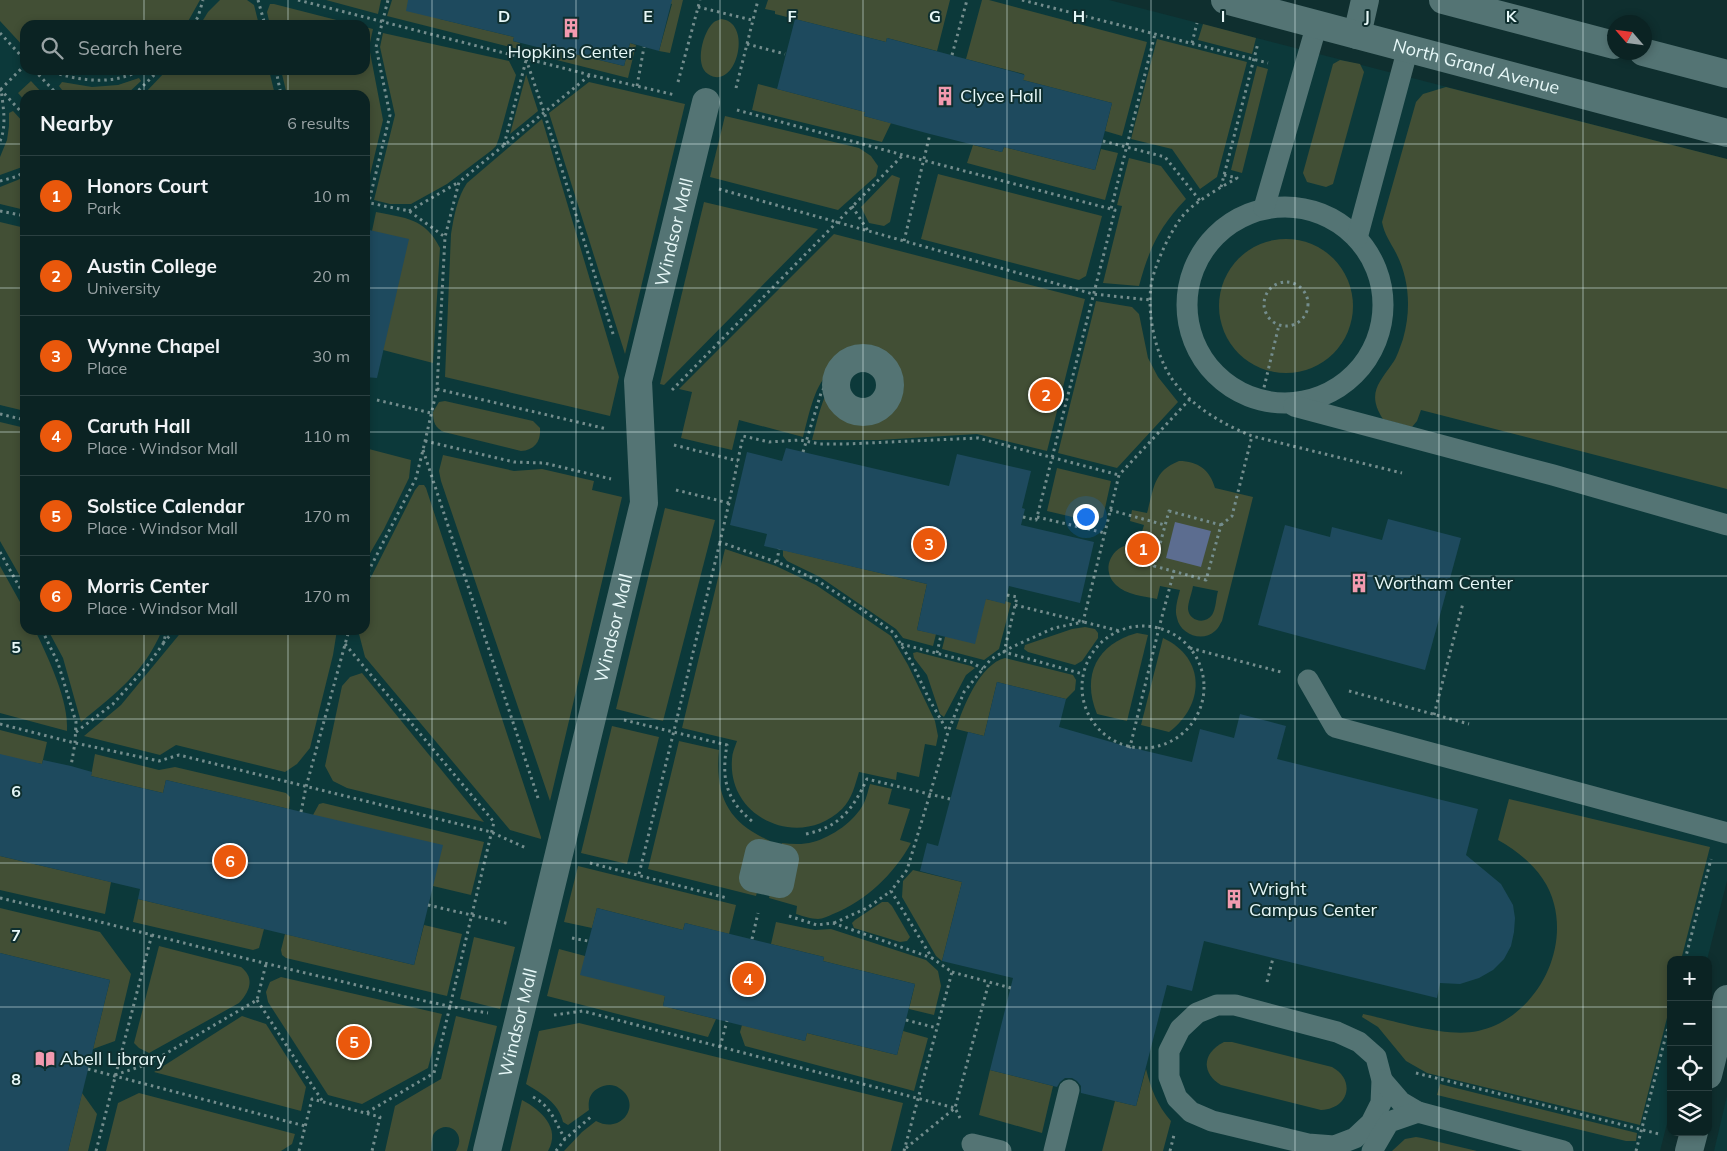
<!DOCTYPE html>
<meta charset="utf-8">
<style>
body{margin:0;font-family:Mulish,sans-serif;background:#142b2b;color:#f1f3f6}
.controls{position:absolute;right:15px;bottom:15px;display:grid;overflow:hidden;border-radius:10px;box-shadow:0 2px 8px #0003}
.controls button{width:45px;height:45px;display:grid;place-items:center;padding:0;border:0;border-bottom:1px solid #2b4041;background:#0b2323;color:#f1f3f6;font:25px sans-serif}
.compass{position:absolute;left:1607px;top:15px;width:45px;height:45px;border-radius:50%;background:#0b2323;box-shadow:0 2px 8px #0003;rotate:298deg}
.you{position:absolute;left:1085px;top:516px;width:18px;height:18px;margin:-12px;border:4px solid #fff;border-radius:50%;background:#1a73e8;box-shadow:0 0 0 8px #1a73e833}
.badge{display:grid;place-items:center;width:32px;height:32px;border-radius:50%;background:#ea580c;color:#fff;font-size:16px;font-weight:700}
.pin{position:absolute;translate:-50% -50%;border:2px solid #fff;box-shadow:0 1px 5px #0006}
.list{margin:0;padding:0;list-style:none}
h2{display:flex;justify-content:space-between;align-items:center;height:65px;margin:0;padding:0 20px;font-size:21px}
h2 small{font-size:16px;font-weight:400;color:#9aa4a6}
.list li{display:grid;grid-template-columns:32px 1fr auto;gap:15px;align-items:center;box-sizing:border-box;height:80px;padding:0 20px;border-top:1px solid #2b4041}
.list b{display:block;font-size:19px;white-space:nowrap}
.list p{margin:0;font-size:16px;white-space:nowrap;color:#9aa4a6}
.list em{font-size:16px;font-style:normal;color:#9aa4a6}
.icon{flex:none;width:28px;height:28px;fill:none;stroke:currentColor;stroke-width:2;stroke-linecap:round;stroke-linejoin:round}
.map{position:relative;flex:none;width:1727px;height:1151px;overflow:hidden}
.search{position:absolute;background:#0b2323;box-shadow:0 2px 8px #0003;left:20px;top:20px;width:350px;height:55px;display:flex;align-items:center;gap:12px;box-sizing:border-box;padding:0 18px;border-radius:15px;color:#9aa4a6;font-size:19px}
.panel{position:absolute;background:#0b2323;box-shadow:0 2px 8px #0003;left:20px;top:90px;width:350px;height:545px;border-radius:15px}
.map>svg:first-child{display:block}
</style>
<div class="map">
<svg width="1727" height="1151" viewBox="0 0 1727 1151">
<rect width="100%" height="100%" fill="#0f2f2f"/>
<g fill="#0c393a" fill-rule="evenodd">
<path d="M0,0H1109L1727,159V881L1707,960H1671V1108L1660,1151H0ZM25,25H365V70H25ZM25,95H365V630H25Z"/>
<polygon points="1727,1096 1727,1151 1714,1151"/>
</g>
<g fill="#424f35" fill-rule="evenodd">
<polygon points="0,0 200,0 186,25 25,25 25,48 0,21"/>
<polygon points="220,0 247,0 254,5 259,25 200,25 208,12"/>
<polygon points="326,0 381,0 378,14"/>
<polygon points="392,0 445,0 440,19 514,37 513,41 520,43 518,49 387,16"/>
<polygon points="658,0 683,0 670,53 659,51 672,4"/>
<polygon points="768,0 950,0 937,51 887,38 886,42 775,14 775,11 765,9"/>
<polygon points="982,0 989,0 1147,42 1122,136 1105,131 1112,103 1023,80 1024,74 966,59"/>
<polygon points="270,4 274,4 356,25 270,25 267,12"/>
<path d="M721,19C754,22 736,93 708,74C694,65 703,31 714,22C715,21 719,20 721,19Z"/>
<polygon points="1203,24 1256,38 1252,54 1198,40"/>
<polygon points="365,27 373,29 369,47 383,120 365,196 365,95 287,95 281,70 365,70"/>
<polygon points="383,33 509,61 516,75 499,138 496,146 492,150 447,184 411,204 390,204 374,200 395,115 380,47"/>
<polygon points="1157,39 1247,62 1217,177 1200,189 1172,149 1131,139"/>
<polygon points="630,43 636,45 628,78 537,55 539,48 549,50 550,48 624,66"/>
<polygon points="1340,60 1360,64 1364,72 1333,184 1326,187 1307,182 1303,173 1333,64"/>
<polygon points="1257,66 1268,69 1242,173 1231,170"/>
<path d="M63,70H128C106,76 85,74 63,70Z"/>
<polygon points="167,70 269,70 275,95 143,95"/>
<polygon points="526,74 538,111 510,134 526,75"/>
<polygon points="139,78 141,81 126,95 66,95 59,86 62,82 92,87 118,85"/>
<polygon points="31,81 44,95 25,95 25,101 18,93"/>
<polygon points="589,82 685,104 625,354 549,113"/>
<polygon points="758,84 865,112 864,116 891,123 882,142 752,110"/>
<path d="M1446,87L1727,159V489L1421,410L1417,421L1412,427L1383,419C1367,394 1378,384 1392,364C1397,358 1400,347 1403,339C1411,311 1410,280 1396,253C1391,243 1384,234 1382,222L1416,102L1423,94Z"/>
<polygon points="13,111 25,124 25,166 0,175 0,157 7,140 9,126 9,113"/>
<polygon points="725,116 859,148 871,156 878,166 876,176 838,210 710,177"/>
<path d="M542,119L619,377L610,416L445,377L451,234C454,216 457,198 467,183Z"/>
<polygon points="973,145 1002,152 1004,147 1095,170 1101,149 1118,153 1105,200 967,163"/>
<path d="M1129,158L1161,166L1186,199C1159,227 1149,249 1139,286L1103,283L1122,206L1117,205Z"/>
<polygon points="938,174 1102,216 1086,276 1079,280 921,239"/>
<polygon points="892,175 900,178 890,222 884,226 869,223 861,207"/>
<polygon points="25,177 25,210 0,204 0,187"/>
<polygon points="704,202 818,229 664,385 660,384"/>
<path d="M376,212C405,218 425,218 440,248L433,363L383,350L372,231Z"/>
<polygon points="0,222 25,228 25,411 0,405"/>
<path d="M834,234L1085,299L1047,451L977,434L879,440H812C817,423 823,389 837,379C828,418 891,425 889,385C889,380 888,374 885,370C880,362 871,359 862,359C855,359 847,362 841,366C837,368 831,371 828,374C814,386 808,419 803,437L739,420L732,450L681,438L692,392L679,389Z"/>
<circle cx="1286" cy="306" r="67"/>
<polygon points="1096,301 1132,307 1139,314 1148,358 1158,377 1178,402 1117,468 1058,453"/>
<path d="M445,401L533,421L540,428C541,441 535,450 521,451L444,432C435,428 433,422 433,412L439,402Z"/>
<polygon points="0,422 25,428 25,585 0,541"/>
<polygon points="365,448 411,460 409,478 384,529 365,562"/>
<polygon points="443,455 514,471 542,469 594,481 592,490 622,497 550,801 441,481 439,471"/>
<path d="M1179,461C1198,461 1210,470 1215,488L1253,497L1222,621C1220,624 1218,629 1215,631C1202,643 1180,634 1177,618C1174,609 1178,599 1180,590L1160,586L1157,599C1144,596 1126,595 1116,585C1098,568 1115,540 1138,545L1144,525L1130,521L1132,510L1147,513C1154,489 1153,471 1179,461ZM1193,586L1218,591C1216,598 1216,609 1212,615C1205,625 1189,621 1188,609C1188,602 1192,593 1193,586Z"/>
<polygon points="1057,468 1111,481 1103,517 1094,522 1047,511"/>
<polygon points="419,485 424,485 426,488 541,837 541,839 510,830 365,657 358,630 365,630 365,589 415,490"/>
<polygon points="665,508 715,520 663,721 616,709"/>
<path d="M725,549L776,566L816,585L891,636L908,665L935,721L938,736L936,746L925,744L919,777L897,772L896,780L859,772C855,785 852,799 842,809C800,850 727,819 732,759C732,753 735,747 737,741L682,728Z"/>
<polygon points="783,550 927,584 917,630 936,634 933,646 903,638 896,629 820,577 787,561 783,556"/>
<path d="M0,566L25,611V630H35C48,658 69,700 67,731L0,713Z"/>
<polygon points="986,599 1004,603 1005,601 1011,603 999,649 984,660 942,649 945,637"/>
<polygon points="1085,627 1095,629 1098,633 1098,638 1082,661 1075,665 1028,652 1024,649 1025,645 1072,629"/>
<path d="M48,630H162C145,672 115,694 81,722L63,658Z"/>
<polygon points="183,630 337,630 333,655 310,748 297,764 285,772 176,745 160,755 84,736 121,705"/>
<path d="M1137,633L1148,635L1127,721L1097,714C1081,675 1097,644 1137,633Z"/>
<path d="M1163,638C1206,658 1205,705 1169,732L1141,725Z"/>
<polygon points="917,652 971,666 975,668 966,675 944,717 940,714 927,675 914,658 913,653"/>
<path d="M1005,658L1073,675L1076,680L1075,690L1066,699L997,682L984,736L956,729C963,707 980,664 1005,658Z"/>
<polygon points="362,673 484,822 347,788 333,781 325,766 342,686 350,677"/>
<polygon points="612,726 659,737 627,864 581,853"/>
<polygon points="0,730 47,742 42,764 0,756"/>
<path d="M679,741L719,750C715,797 728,822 770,841L756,896L648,869Z"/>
<polygon points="95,754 159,770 175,767 286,793 290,797 289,809 166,780 163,793 91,776"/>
<path d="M870,784L892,789L888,804L910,809L900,840L911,843C894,874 866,901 833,914C828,916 823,919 818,919C811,919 803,916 796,914L797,906L769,898L782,843C792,844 802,845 813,842C832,837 855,821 864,803C867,797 868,790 870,784Z"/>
<path d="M1509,799L1710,847L1681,960H1671V1002L1640,1125L1427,1073L1406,1061L1378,1027L1362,1017L1363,1014C1396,1021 1446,1038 1478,1031C1532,1019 1568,957 1554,904C1547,875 1523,854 1498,840Z"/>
<polygon points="323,803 484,842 471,895 433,886 313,815 319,804"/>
<polygon points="0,856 111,882 105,914 0,890"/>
<polygon points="578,866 736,905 729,934 685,923 683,930 597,908 592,928 564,922"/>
<polygon points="913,870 962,882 942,961 936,956 902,897 903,881"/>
<polygon points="138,899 264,929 259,948 253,950 133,922"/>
<polygon points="882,902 888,902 892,906 910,937 907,941 900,942 854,928 852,923 855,920"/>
<polygon points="0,908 100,932 131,974 115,1041 93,1049 110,980 0,953"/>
<polygon points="776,922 815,930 831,929 926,960 938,971 941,986 934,1015 909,1009 915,984 823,961 824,957 771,944"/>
<polygon points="424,925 462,934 447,996 286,958 282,955 281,950 285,934 414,965"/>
<polygon points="474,937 515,947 500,1009 460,999"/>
<path d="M159,946L241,967C255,978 250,991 239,1003L149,1053L139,1048L134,1043Z"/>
<polygon points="559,949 585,956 665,996 663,1006 716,1019 708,1037 547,996"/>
<polygon points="281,977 442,1014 428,1068 362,1104 328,1095 268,1002 266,992 270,982"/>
<polygon points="242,1016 266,1024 306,1087 301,1111 154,1072"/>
<path d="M456,1016L497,1026L467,1151H456C467,1134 448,1119 435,1132C431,1136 432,1145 431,1151H385L395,1106L441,1079Z"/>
<path d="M579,1023L903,1103L891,1151H564L582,1132L596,1121C622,1135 643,1103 619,1088C612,1083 604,1085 597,1089C589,1094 588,1102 589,1110L568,1125L563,1122C559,1103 541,1093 526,1084L539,1031Z"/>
<polygon points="742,1025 805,1041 807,1033 897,1055 903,1031 928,1038 914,1091 745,1046 740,1032"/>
<path d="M1224,1042H1232L1332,1067C1356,1080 1349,1109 1321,1110L1221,1085C1201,1073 1202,1053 1224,1042Z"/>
<path d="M1146,1069C1151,1089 1157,1105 1171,1121L1163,1151H1102L1115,1101L1136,1106Z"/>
<polygon points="990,1070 1053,1086 1042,1133 979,1115"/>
<polygon points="1440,1084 1637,1133 1636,1141 1626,1141 1437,1095"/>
<polygon points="82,1093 97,1114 88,1151 68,1151"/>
<polygon points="139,1093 295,1134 292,1144 281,1151 106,1151 118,1103"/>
<path d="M522,1100C541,1110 561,1128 548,1151H510Z"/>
<polygon points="1416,1137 1422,1138 1477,1151 1392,1151 1405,1139"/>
</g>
<polygon fill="#5c6d90" points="1175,522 1211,531 1201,567 1166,558"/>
<g fill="#1e4a5e">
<polygon points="408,0 672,0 659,51 630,43 624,66 550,48 549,50 513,41 514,37 406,11"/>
<polygon points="795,19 886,42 887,38 966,59 1025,75 1023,80 1112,103 1095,170 1004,147 1002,152 930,134 864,116 865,112 777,89"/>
<polygon points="365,229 409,239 377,378 365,377"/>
<polygon points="786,448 949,486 957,454 1031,471 1022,508 1025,509 1021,525 1094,542 1080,603 1009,586 1005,604 986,599 975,644 917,630 927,584 764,546 767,534 730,525 747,452 782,461"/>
<polygon points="1388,519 1461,538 1425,670 1258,625 1285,525 1330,537 1332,527 1382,540"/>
<polygon points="997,682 1066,699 1059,727 1125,746 1192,762 1200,729 1234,738 1240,714 1286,726 1277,759 1478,809 1466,855 1501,884 1513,905 1515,918 1514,932 1511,946 1504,959 1493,970 1479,978 1460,984 1440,983 1437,998 1204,941 1192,991 1167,985 1136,1106 1081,1093 1081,1086 1077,1081 1072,1078 1065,1078 1060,1082 1057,1087 990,1070 1013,978 942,961 962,882 920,871 927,843 938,846 968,732 984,736"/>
<polygon points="0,754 42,764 43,760 71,766 92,772 91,776 163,793 166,780 443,845 414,965 138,899 140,889 0,856"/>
<polygon points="597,908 683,930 685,923 824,957 823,961 915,984 897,1055 807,1033 805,1041 663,1006 665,996 580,975"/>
<polygon points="0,953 110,980 68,1151 0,1151"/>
</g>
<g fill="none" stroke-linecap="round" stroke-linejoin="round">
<g stroke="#748d8d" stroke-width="3" stroke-dasharray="2.5 4" stroke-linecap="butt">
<polyline points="258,0 265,25"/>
<polyline points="298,0 590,75 675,95"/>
<polyline points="1022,0 1268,63"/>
<polyline points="698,7 752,20"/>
<polyline points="193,25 198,17 203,0"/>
<polyline points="0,33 25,60"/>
<polyline points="1192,43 1197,23"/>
<polyline points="747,44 785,54"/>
<polyline points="952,55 967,0"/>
<polyline points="526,59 544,112 614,337"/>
<polyline points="34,70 58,95"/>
<path d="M47,70C78,81 111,86 141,70"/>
<polyline points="276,70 281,95"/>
<polyline points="678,82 700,0"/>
<polyline points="637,86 644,47"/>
<polyline points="736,88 758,0"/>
<polyline points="0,89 25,116"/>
<polyline points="134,95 159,70"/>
<polyline points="737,110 903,155 1111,209"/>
<path d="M0,141C7,126 3,106 1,89L25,65"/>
<polyline points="1103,141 1165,157 1201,202"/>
<polyline points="504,145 530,45"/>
<path d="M1224,175L1237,178C1220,188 1193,202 1181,218C1170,233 1160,254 1154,273C1144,303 1154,353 1172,379C1191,406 1222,424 1252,436L1402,473"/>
<polyline points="0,181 15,177 25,172"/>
<polyline points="1221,187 1258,43"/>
<polyline points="719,189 1093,294 1150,300"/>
<polyline points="365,202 409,211 445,237"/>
<polyline points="852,206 868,231"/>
<polyline points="0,211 25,216"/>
<polyline points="409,211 459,182"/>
<polyline points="365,218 390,115 376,47 388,0"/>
<polyline points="904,241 930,134"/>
<circle cx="1286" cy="304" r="22"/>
<circle cx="863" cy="385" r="22"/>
<polyline points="437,389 607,429"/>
<polyline points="672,390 902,156"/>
<polyline points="377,400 431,413"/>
<polyline points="1261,400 1279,325"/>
<polyline points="0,414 25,420"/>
<polyline points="425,441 514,462 544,463 611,479"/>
<polyline points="674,445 738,461"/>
<polyline points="423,450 538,798"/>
<polyline points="803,452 821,393 830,378 847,368"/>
<polyline points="676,490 729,503 743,436 769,442 800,440 820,444 846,444 978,438 1119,475"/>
<polyline points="729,503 720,542 790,567 818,581 864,611 894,633 912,663 929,699 948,732"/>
<polyline points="1110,510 1165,525"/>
<polygon points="1169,511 1221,525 1206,580 1154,566"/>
<polyline points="1023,517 1036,520 1037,517 1115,210 1111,209 1155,34"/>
<polyline points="1037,517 1105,533"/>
<polyline points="1221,525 1232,516 1252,436"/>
<polyline points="0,552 25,597"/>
<polyline points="777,562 779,549"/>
<polyline points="365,578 416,478 423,450 437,389 445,237 459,182 590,75"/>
<polyline points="1007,595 1017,597 1004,652 1083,674"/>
<polyline points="1015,605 1120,631"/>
<circle cx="1143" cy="687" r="61"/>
<polyline points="42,630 58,663 76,722 75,743 71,766"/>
<polyline points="163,643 175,630"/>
<polyline points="345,644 494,822 434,1073 366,1113"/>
<polyline points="901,644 971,662 983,669"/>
<polyline points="1190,648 1281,672"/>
<polyline points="937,653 941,635"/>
<polyline points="1349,691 1469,724"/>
<polyline points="1434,715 1463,603"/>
<path d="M624,720L727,745C721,779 726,800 753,822"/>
<polyline points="0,724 75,743 159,761 179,755 491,832 526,848"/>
<polyline points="76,732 113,704 147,666 163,644 167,630"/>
<polyline points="1128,746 1130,747 1159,628 1174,571"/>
<polyline points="301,812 306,787 349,630"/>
<path d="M806,834C840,827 853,809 867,779L950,799"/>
<polyline points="590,863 727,898"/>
<polyline points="639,874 720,542"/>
<path d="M0,898C114,924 226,955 340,981C389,993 438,1005 488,1013"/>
<polyline points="428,905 510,924"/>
<polyline points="789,916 817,925 833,923 932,958"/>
<polyline points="834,923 867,908 891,891"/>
<polyline points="572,938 588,941"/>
<polyline points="752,939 758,913"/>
<polyline points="1685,960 1711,859"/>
<polyline points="952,972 1011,988"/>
<polyline points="1267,982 1273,958"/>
<polyline points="257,1000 323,1102"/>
<polyline points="554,1015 583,1011 955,1108 960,1118"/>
<polyline points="906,1020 937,1028"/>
<polyline points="720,1047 727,1021"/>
<polyline points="88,1069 305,1126"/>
<polyline points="1416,1073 1659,1134"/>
<polyline points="115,1075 148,1064 257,1000 266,964"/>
<path d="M533,1097C551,1106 555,1122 565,1139"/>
<polyline points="906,1148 955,1108 989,982"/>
<polyline points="96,1151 152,934"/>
<polyline points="299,1151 312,1099 380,1117 372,1151"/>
<polyline points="556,1151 565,1139 592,1116"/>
<polyline points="904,1151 952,972 932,958 891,891 907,870 930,794 948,732 964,692 991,659 1012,647 1054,628 1083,622 1119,475 1190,399"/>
<polyline points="1170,1151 1174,1135"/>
<polyline points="1636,1151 1671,1016"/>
</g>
<g stroke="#547474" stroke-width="21">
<circle cx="1285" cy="305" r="98"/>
<polyline points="1264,208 1317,24"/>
<polyline points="1357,238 1408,48"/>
<polyline points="1294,406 1553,475 1727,525"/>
<polyline points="1308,680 1335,727 1727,833"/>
<polygon points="1217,1005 1235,1005 1337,1032 1359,1042 1376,1057 1382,1080 1381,1103 1371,1123 1355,1138 1334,1146 1308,1144 1212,1121 1191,1112 1177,1098 1169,1077 1169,1051 1180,1029 1197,1013"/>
<polyline points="1382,1080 1401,1102 1418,1112"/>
<polyline points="972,1144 1001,1151"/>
<polyline points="1054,1151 1069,1090"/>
<polyline points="1372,1151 1389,1122 1418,1112 1563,1151"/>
</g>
<g stroke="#547474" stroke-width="28">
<circle cx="863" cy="385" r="27"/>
<polygon points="759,853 785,859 780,884 753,878"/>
<path id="s1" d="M487,1151L644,503L638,381L706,102"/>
</g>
<polyline stroke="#547474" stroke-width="28" points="1357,35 1365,0"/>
<g stroke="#547474" stroke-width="28">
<polyline points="1708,1075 1727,999"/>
<polyline points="1689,1151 1694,1132"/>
</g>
<g stroke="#547474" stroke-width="28">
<path id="s2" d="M1225,0L1727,133"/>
<polyline points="1443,0 1614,45"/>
<polyline points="1643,52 1727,74"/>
</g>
</g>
<path fill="none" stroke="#e7f8f8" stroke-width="1" stroke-opacity="0.55" d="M144,0V25M288,0V25M432,0V1151M576,0V1151M720,0V1151M863,0V1151M1007,0V1151M1151,0V1151M1295,0V1151M1439,0V1151M1583,0V1151M144,70V95M288,70V95M0,144H25M365,144H1727M0,288H25M365,288H1727M0,432H25M365,432H1727M0,576H25M365,576H1727M144,630V1151M288,630V1151M0,719H1727M0,863H1727M0,1007H1671M1708,1007H1727"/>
<defs>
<symbol id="building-bare" viewBox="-9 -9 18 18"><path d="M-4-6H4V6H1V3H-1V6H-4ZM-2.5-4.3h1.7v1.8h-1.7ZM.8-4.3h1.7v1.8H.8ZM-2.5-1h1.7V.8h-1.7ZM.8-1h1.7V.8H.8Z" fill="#f29aaf" stroke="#0f2f2f" stroke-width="2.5" paint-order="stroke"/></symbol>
<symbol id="library-bare" viewBox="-9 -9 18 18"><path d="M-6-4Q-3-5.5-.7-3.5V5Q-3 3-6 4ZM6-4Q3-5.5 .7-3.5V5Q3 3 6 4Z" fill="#f29aaf" stroke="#0f2f2f" stroke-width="2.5" paint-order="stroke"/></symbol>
</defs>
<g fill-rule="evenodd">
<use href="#building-bare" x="557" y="14" width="28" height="28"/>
<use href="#building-bare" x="931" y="82" width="28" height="28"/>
<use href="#building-bare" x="1345" y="569" width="28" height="28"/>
<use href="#building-bare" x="1220" y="885" width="28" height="28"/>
<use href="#library-bare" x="31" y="1045" width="28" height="28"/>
</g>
<g text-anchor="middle" stroke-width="4" stroke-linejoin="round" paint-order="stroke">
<g font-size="18" fill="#e7f8f8" stroke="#0f2f2f" text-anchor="start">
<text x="571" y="58" text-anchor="middle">Hopkins Center</text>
<text x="960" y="102">Clyce Hall</text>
<text x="1374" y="589">Wortham Center</text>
<text x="1249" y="895">Wright<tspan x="1249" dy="21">Campus Center</tspan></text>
<text x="60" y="1065">Abell Library</text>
</g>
<g font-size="18" fill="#e7f8f8" stroke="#0f2f2f">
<text dy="6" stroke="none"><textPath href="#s2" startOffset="260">North Grand Avenue</textPath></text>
<text dy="6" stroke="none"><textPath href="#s1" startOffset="942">Windsor Mall</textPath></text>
<text dy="6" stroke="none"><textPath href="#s1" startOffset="538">Windsor Mall</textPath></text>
<text dy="6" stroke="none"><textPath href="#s1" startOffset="132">Windsor Mall</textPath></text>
</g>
</g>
<g font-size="16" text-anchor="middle" font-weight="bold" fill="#e7f8f8" stroke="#0f2f2f" stroke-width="4" stroke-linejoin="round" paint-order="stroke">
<text x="504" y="22">D</text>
<text x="648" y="22">E</text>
<text x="792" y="22">F</text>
<text x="935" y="22">G</text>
<text x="1079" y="22">H</text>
<text x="1223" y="22">I</text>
<text x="1367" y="22">J</text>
<text x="1511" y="22">K</text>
<text x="16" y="653">5</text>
<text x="16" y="797">6</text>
<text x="16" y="941">7</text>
<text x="16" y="1085">8</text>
</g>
</svg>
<div class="controls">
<button>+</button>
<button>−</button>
<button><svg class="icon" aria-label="locate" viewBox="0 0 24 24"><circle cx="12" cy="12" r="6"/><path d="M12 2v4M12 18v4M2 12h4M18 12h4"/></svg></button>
<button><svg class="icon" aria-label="layers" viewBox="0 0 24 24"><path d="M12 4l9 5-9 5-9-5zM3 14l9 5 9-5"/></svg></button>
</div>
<svg class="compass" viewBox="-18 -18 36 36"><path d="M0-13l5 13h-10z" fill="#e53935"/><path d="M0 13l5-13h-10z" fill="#9aa4a6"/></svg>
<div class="you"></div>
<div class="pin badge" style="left:1143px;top:549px">1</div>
<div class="pin badge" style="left:1046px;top:395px">2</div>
<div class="pin badge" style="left:929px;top:544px">3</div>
<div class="pin badge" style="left:748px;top:979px">4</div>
<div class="pin badge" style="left:354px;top:1042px">5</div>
<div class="pin badge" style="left:230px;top:861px">6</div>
<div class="search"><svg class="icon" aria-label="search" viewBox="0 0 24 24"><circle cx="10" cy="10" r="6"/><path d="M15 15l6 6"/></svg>Search here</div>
<section class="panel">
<h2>Nearby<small>6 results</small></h2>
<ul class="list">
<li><span class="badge">1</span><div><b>Honors Court</b><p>Park</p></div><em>10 m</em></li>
<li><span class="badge">2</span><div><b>Austin College</b><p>University</p></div><em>20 m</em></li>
<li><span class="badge">3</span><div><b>Wynne Chapel</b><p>Place</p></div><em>30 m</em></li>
<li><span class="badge">4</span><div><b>Caruth Hall</b><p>Place · Windsor Mall</p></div><em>110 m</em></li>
<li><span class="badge">5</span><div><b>Solstice Calendar</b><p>Place · Windsor Mall</p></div><em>170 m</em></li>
<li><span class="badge">6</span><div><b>Morris Center</b><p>Place · Windsor Mall</p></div><em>170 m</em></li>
</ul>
</section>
</div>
